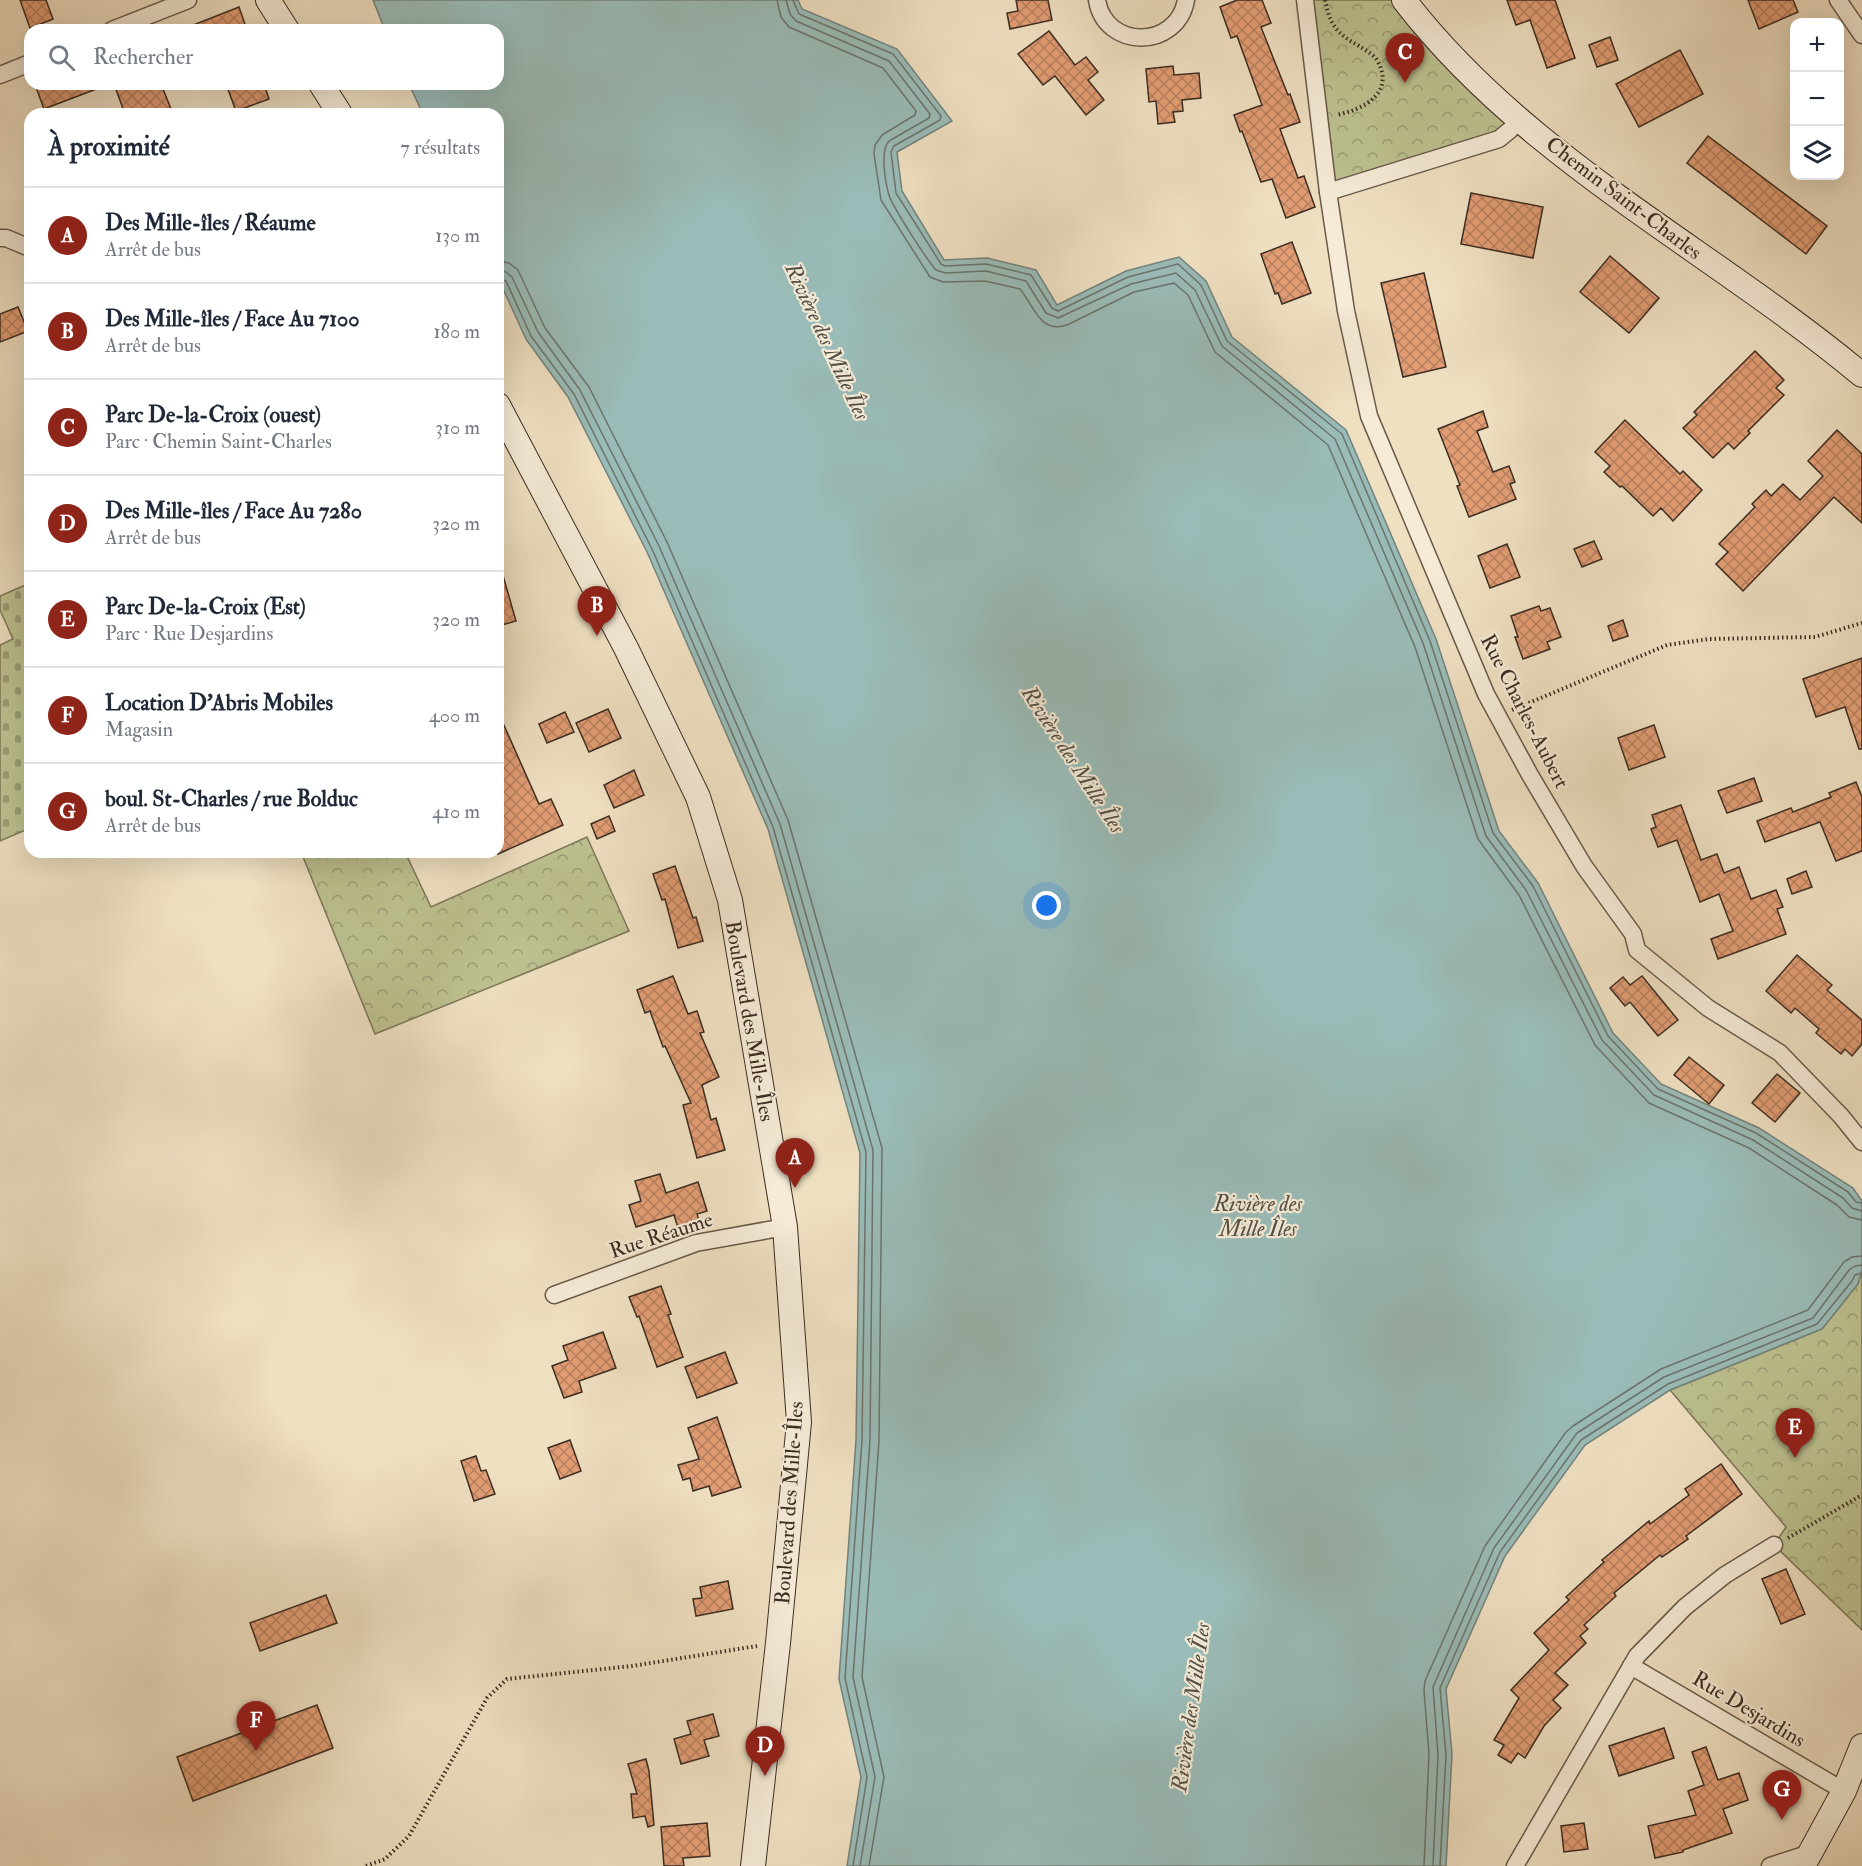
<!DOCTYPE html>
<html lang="fr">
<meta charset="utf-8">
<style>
body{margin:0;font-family:"IM FELL Double Pica",serif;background:#f2f2f3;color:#1f2937}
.controls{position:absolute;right:18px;top:18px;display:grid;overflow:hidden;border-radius:12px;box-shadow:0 6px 24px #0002}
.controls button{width:54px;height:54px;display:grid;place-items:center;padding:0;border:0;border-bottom:2px solid #e0e1e3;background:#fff;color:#1f2937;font:30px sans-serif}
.you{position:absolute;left:1047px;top:906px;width:21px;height:21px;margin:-15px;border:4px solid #fff;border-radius:50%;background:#1a73e8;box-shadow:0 0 0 9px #1a73e833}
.badge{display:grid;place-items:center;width:39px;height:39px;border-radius:50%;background:#8f2418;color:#fff;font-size:20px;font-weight:700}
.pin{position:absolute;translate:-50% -50px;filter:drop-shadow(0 2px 3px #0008)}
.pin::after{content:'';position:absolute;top:32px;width:21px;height:18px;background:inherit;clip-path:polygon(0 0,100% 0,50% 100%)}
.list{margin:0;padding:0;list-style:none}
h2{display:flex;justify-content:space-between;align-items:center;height:78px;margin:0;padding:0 24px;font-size:26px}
h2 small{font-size:20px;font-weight:400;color:#747a83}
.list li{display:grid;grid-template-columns:39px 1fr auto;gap:18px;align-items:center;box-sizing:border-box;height:96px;padding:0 24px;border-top:2px solid #e0e1e3}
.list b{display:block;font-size:22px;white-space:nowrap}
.list p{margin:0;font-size:20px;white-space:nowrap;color:#747a83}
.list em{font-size:20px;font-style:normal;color:#747a83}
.icon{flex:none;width:33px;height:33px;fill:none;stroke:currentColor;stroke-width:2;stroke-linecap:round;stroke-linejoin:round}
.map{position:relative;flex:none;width:1862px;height:1866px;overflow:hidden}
.search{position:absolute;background:#fff;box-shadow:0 6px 24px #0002;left:24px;top:24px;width:480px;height:66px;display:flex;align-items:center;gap:15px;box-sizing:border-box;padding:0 21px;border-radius:18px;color:#747a83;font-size:22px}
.panel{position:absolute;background:#fff;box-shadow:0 6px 24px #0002;left:24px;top:108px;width:480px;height:750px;border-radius:18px}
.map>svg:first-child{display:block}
</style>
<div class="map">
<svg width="1862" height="1866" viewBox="0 0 1862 1866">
<defs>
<pattern id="cemetery-stones" width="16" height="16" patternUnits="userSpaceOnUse" patternTransform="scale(1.5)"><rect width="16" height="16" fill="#bdc190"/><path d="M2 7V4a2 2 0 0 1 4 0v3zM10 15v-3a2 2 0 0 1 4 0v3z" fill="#9b9d75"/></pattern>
<pattern id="park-crowns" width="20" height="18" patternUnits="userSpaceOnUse" patternTransform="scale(1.5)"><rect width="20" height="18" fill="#bdc190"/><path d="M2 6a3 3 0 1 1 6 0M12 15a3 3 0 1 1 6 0" fill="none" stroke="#9b9d75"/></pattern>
<pattern id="building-cross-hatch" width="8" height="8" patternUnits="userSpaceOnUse" patternTransform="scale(1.5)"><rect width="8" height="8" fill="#e29d74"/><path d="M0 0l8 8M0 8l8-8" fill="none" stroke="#b8805f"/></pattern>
</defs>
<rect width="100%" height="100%" fill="#efe0c2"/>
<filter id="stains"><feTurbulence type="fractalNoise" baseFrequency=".00333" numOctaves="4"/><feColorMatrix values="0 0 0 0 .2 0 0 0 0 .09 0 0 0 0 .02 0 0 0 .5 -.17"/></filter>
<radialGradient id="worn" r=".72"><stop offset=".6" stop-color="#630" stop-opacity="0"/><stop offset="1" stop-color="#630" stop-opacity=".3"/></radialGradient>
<polygon fill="url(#cemetery-stones)" stroke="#7c7759" stroke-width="1.5" points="30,583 30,828 0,841 0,645 13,639 0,610 0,596"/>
<g fill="url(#park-crowns)" stroke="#7c7759" stroke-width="1.5">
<polygon points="1305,0 1417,0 1462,52 1526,113 1488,138 1328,192"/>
<polygon points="587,837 629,931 375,1034 301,852 405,852 431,907"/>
<polygon points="1862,1270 1862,1630 1774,1545 1786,1527 1670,1390 1822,1329 1858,1284"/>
</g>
<polygon fill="#9abcb8" stroke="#74837c" stroke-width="1.5" points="373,0 798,0 802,9 897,49 952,121 897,152 902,191 944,260 987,258 1036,270 1057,305 1126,271 1179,257 1206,281 1232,337 1346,430 1436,639 1499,831 1538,883 1613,1033 1661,1084 1759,1128 1853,1188 1862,1201 1862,1270 1858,1284 1822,1329 1670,1390 1585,1445 1505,1556 1446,1689 1452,1754 1446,1866 847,1866 861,1777 839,1679 856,1440 860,1153 768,829 647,552 568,397 526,339 498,278 498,114 423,114 409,84 498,84 498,30 385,30"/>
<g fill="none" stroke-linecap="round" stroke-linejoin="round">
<g stroke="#6b746d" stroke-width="1.5">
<path d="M777,0L781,17L789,27L883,68L916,111L915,115L882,135L875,145L874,154L881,200L930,277L943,282L985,281L1020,289C1034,306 1040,334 1067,325L1134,292L1174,283L1188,295L1215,352L1328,445L1415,647L1478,839L1519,895L1595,1045L1649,1103L1749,1148L1837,1205L1849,1217L1862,1220"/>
<path d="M786,0L790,14L796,21L889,61L930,114L929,118L889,141C880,150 885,182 889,195C892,206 927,260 936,270L945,273L986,271L1026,281L1046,313L1058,318L1131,284L1176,273L1195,290L1222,346L1335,439L1423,643L1486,836L1526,890L1602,1040L1654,1095L1753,1140L1843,1198L1852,1208L1862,1211"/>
<polyline points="793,0 799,14 893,54 941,116 940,120 894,146 891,152 896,193 941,264 945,266 986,264 1031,275 1052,308 1058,311 1128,277 1178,264 1201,285 1227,341 1342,434 1430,641 1493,833 1533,886 1608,1036 1658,1089 1756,1133 1848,1192 1856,1202 1862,1203"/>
<polyline points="498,261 509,263 518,270 545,328 589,387 667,542 788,820 882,1148 879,1441 862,1677 884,1777 869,1866"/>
<polyline points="498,270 506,272 512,277 538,332 580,390 659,546 780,824 873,1150 870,1440 853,1677 875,1777 860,1866"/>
<polyline points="498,278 506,281 531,336 574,394 652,549 773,827 866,1152 862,1440 845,1678 867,1777 853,1866"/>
<polyline points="1424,1866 1429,1755 1424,1690 1425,1681 1485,1546 1566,1432 1573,1426 1661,1369 1808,1310 1844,1262 1852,1257 1862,1256"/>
<polyline points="1433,1866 1438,1755 1433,1687 1494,1548 1577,1433 1664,1377 1813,1318 1849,1270 1855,1266 1862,1265"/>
<polyline points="1440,1866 1446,1755 1440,1688 1500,1552 1581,1440 1668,1384 1817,1324 1852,1281 1855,1275 1862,1273"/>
</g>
</g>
<g fill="url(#building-cross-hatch)" stroke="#3c2d22" stroke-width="1.5">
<polygon points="20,0 46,0 53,19 30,28"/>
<polygon points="1016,0 1048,0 1052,20 1010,29 1007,13 1018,11"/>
<polygon points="1237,0 1262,0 1271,23 1261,27 1288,95 1290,94 1300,122 1280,129 1298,178 1304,176 1315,207 1286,218 1272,179 1261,182 1242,131 1240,132 1234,115 1262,105 1237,36 1231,38 1220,7"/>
<polygon points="1507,0 1555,0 1575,58 1547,68 1530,20 1516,25"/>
<polygon points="1748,0 1793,0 1798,12 1759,29"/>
<polygon points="239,7 247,30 183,30 183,29"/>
<polygon points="1049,31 1075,65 1086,57 1098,72 1088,80 1104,100 1086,115 1055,76 1043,85 1018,54"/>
<polygon points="1610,37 1618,60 1597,67 1589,45"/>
<polygon points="1680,50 1703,94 1639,127 1616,84"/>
<polygon points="1173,66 1174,75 1199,73 1201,98 1182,100 1183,111 1173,112 1175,122 1158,124 1156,101 1149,102 1146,69"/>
<polygon points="45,84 107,84 107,85 44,109 36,87"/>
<polygon points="114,84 161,84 173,114 125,114"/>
<polygon points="226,84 264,84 269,99 236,111"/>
<polygon points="1708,136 1827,226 1806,254 1687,163"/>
<polygon points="1471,193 1543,207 1533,258 1461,244"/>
<polygon points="1292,242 1311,293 1282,304 1278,293 1275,294 1261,254"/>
<polygon points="1610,256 1659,298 1629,333 1580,292"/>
<polygon points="1424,273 1446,367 1403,377 1381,283"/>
<polygon points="18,307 28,331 0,342 0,314"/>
<polygon points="1755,351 1784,380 1776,388 1784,395 1748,431 1750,433 1734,449 1728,443 1713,458 1683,428 1697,415 1694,412"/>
<polygon points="1483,411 1488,427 1477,431 1493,472 1509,466 1515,482 1510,484 1516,499 1469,517 1457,486 1460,485 1438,429"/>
<polygon points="1625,420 1680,474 1683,471 1702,490 1673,521 1661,508 1653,516 1622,486 1620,487 1604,472 1610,466 1595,452"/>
<polygon points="1837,430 1862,454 1862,523 1834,497 1743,591 1716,564 1728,552 1719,544 1755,507 1752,504 1766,490 1771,496 1783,484 1800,500 1823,476 1808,461"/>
<polygon points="1594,541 1602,559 1582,567 1574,549"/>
<polygon points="1507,544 1520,577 1490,588 1478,556"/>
<polygon points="502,572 516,621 498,626 498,573"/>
<polygon points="1539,606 1541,611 1550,608 1561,637 1547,642 1550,649 1523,659 1515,637 1518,637 1511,616"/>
<polygon points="1623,620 1628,636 1613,641 1608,626"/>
<polygon points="1862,658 1862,749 1859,749 1845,707 1816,717 1803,679"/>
<polygon points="608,709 621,738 589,752 576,723"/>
<polygon points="498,712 539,804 551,799 563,825 498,854"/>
<polygon points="565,712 574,732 547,743 539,724"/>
<polygon points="1654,725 1665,757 1629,770 1618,738"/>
<polygon points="634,770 644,795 614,808 604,785"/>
<polygon points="1754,778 1762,801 1727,813 1718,791"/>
<polygon points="1856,782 1862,797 1862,851 1836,861 1820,822 1765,842 1757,821 1791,808 1793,812 1831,797 1829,793"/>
<polygon points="1681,805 1701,860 1717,854 1724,873 1739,867 1751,899 1776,890 1783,907 1777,909 1786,934 1718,959 1711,939 1733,931 1719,894 1700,902 1677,840 1658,847 1651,829 1656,827 1652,815"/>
<polygon points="609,816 615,831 597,839 591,824"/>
<polygon points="675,866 693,918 696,917 703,941 678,948 665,899 662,900 653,874"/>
<polygon points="1806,871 1812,887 1792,894 1787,879"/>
<polygon points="1797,955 1832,985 1827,990 1862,1020 1862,1044 1852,1056 1845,1049 1841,1054 1816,1033 1819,1029 1795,1008 1791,1013 1766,991"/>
<polygon points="673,976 688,1014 697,1011 704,1032 700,1033 719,1077 702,1085 711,1120 716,1118 725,1150 697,1158 683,1105 691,1103 665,1046 663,1047 650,1011 645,1013 637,990"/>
<polygon points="1642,976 1678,1020 1658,1036 1630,1002 1625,1006 1610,988 1623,977 1630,985"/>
<polygon points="1689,1057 1724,1085 1709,1104 1674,1075"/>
<polygon points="1777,1074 1800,1093 1775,1122 1752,1103"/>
<polygon points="660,1174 666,1193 698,1182 707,1211 697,1214 701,1227 680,1234 674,1215 636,1227 629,1205 641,1201 635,1181"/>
<polygon points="661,1286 671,1314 668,1315 683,1357 657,1367 639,1316 637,1317 629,1297"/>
<polygon points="603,1332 616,1368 579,1381 582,1392 564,1398 552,1366 568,1360 563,1346"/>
<polygon points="725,1352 737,1383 697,1398 685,1367"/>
<polygon points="717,1417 741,1487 712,1496 709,1486 693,1491 690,1478 683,1480 678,1465 699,1459 688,1428"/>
<polygon points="570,1440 581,1471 560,1479 548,1448"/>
<polygon points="476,1456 481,1471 486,1470 495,1494 474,1501 461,1461"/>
<polygon points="1721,1464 1742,1494 1686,1536 1688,1539 1662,1557 1660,1555 1614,1593 1616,1596 1584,1625 1588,1629 1580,1636 1586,1643 1555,1673 1568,1685 1553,1700 1561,1708 1544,1726 1525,1758 1518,1753 1511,1763 1498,1755 1504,1745 1494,1740 1519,1698 1511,1690 1549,1650 1534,1633 1569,1600 1566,1597 1604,1562 1602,1560 1649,1521 1650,1524 1689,1495 1685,1489"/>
<polygon points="1786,1569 1805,1614 1781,1624 1762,1579"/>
<polygon points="728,1581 733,1609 696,1616 693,1599 702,1598 700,1587"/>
<polygon points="326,1595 337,1623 260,1651 250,1623"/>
<polygon points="317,1705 333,1748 193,1801 177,1757"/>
<polygon points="713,1714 719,1736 704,1740 709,1756 681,1764 674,1739 691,1734 687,1721"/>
<polygon points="1664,1728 1674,1758 1619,1776 1609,1746"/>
<polygon points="1706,1747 1718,1780 1739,1773 1748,1800 1723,1809 1732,1833 1683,1850 1683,1852 1655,1858 1648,1826 1696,1815 1688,1791 1704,1785 1692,1752"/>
<polygon points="646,1759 649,1771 654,1825 648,1827 645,1816 633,1818 631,1794 637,1794 628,1764"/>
<polygon points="707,1823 710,1856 683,1858 684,1866 664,1866 661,1827"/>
<polygon points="1584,1823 1588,1849 1564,1852 1561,1826"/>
</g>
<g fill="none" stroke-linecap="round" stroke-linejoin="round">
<defs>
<g id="street">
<path d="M1097,0C1105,50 1177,50 1186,0"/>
<polyline points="1305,0 1328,192 1346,311 1369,416 1486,694 1530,775 1584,866 1633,934 1637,950 1708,1008 1780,1053 1841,1116 1862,1142"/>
<polyline points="1838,0 1862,35"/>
<polyline points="112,30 188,0"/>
<polyline points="0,75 30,63"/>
<polyline points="1328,192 1499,139 1510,130 1519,119"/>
<polyline points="0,238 6,238 30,248"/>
<polyline points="554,1295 696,1243 785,1227"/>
<polyline points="1631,1666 1844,1791"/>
<polyline points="1515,1866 1637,1656 1685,1607 1725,1575 1774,1545"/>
<polyline points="1770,1866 1810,1853"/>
</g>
<g id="secondary">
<polyline points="268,0 287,30"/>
<path d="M1404,0C1526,159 1711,249 1862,375"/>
<polyline points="321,84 340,114"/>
<polyline points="498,405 626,648 698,797 730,900 785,1227 799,1422 778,1643 753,1866"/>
<polyline points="1803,1866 1844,1791 1862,1746"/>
</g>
</defs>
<use href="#street" stroke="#695a4a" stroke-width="19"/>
<use href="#secondary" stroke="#3c2d22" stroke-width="26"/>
<g stroke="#3c2d22" stroke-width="4" stroke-dasharray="1.5 3" stroke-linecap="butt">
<path d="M1325,0C1330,25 1336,33 1359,46C1365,50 1373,54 1377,60C1396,93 1363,110 1336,115"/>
<polyline points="1512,710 1667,645 1709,639 1815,637 1862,623"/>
<polyline points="1788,1538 1862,1495"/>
<polyline points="366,1866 385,1859 409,1836 487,1698 507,1679 632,1666 757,1646"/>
</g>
<use href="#street" stroke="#f5ebd7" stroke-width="16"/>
<use href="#secondary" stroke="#f5ebd7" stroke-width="24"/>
</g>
<g text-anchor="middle" stroke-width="4.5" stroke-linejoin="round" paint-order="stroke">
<g font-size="21" fill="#3c2d22" stroke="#f5ebd7">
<text transform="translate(1624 198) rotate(37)" y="7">Chemin Saint-Charles</text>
<text transform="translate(1525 711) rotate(63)" y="7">Rue Charles-Aubert</text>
<text transform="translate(750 1021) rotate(80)" y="7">Boulevard des Mille-Îles</text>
<text transform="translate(661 1235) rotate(-18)" y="7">Rue Réaume</text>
<text transform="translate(789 1503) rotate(-86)" y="7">Boulevard des Mille-Îles</text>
<text transform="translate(1749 1709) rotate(31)" y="7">Rue Desjardins</text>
</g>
<g font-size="22" font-style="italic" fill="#545148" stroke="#f5ebd7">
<text transform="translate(828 341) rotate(65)" y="8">Rivière des Mille Îles</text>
<text transform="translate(1074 759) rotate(57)" y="8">Rivière des Mille Îles</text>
<text x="1258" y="1211">Rivière des<tspan x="1258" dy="25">Mille Îles</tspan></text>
<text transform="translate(1190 1707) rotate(-82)" y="8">Rivière des Mille Îles</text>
</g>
</g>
<rect width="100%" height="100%" filter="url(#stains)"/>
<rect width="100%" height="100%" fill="url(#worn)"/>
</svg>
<div class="controls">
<button>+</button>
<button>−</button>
<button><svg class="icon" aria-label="layers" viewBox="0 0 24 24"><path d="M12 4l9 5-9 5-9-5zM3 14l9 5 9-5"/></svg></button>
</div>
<div class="you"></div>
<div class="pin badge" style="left:795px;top:1188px">A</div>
<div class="pin badge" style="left:597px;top:636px">B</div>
<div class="pin badge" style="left:1405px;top:83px">C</div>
<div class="pin badge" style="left:765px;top:1776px">D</div>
<div class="pin badge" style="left:1795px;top:1458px">E</div>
<div class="pin badge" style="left:256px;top:1751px">F</div>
<div class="pin badge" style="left:1782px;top:1820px">G</div>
<div class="search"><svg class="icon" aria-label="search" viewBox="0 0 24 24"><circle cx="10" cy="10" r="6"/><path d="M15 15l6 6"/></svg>Rechercher</div>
<section class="panel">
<h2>À proximité<small>7 résultats</small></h2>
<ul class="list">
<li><span class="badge">A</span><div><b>Des Mille-îles / Réaume</b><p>Arrêt de bus</p></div><em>130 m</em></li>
<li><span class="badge">B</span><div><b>Des Mille-îles / Face Au 7100</b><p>Arrêt de bus</p></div><em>180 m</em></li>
<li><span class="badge">C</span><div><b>Parc De-la-Croix (ouest)</b><p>Parc · Chemin Saint-Charles</p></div><em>310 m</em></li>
<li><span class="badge">D</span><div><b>Des Mille-îles / Face Au 7280</b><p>Arrêt de bus</p></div><em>320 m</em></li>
<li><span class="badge">E</span><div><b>Parc De-la-Croix (Est)</b><p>Parc · Rue Desjardins</p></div><em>320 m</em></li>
<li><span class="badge">F</span><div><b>Location D'Abris Mobiles</b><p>Magasin</p></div><em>400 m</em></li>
<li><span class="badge">G</span><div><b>boul. St-Charles / rue Bolduc</b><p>Arrêt de bus</p></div><em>410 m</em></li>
</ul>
</section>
</div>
